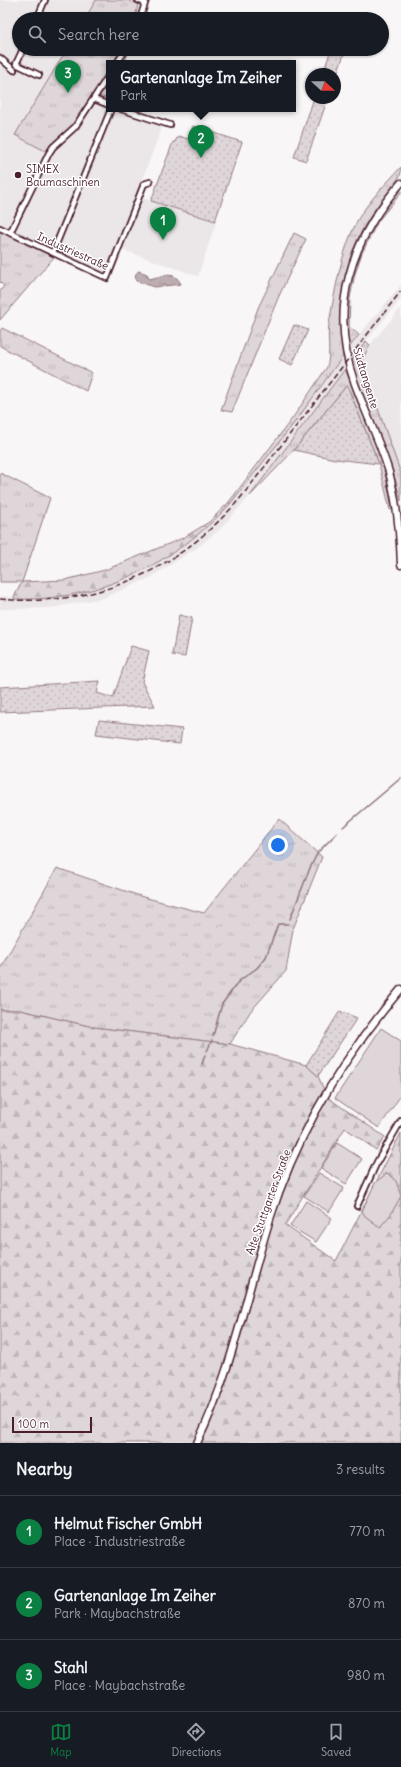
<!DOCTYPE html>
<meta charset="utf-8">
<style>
body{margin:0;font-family:Delius,sans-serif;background:#242831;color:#f1f3f6}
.compass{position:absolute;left:305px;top:68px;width:36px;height:36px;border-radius:50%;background:#171b24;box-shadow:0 1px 3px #0004;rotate:111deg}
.scale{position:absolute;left:12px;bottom:10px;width:80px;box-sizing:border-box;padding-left:4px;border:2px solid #4a1f2b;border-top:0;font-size:11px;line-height:14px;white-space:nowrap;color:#4a1f2b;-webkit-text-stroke:3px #fff;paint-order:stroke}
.you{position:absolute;left:278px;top:845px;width:14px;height:14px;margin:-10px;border:3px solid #fff;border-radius:50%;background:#1a73e8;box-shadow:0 0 0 6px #1a73e833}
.badge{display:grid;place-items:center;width:26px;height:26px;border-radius:50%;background:#0b8043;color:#fff;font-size:13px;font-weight:700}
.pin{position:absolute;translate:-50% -33px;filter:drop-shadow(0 1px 2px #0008)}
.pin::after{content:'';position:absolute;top:21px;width:14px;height:12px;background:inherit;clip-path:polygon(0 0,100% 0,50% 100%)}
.popup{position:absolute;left:106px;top:60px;width:190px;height:52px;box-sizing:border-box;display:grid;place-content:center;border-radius:0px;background:#171b24;filter:drop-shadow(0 1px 3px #0005);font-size:13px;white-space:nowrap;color:#9ea1a6}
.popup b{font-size:15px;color:#f1f3f6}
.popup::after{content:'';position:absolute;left:50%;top:100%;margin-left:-8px;border:8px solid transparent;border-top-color:#171b24}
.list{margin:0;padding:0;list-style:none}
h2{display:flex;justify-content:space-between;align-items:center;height:52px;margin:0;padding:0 16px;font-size:17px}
h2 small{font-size:13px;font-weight:400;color:#9ea1a6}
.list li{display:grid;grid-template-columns:26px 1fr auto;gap:12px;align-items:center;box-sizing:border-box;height:72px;padding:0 16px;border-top:1px solid #363941}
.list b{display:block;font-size:15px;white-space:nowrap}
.list p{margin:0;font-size:13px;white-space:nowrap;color:#9ea1a6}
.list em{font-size:13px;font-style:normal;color:#9ea1a6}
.icon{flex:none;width:22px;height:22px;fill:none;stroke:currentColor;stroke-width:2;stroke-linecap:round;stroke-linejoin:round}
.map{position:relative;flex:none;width:401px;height:1443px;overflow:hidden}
.search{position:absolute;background:#171b24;box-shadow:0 1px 3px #0004;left:12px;right:12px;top:12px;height:44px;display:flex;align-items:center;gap:10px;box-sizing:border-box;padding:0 14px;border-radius:22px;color:#9ea1a6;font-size:15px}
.sheet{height:268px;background:#171b24}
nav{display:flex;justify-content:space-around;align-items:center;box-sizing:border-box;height:56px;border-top:1px solid #363941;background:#171b24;font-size:11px;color:#9ea1a6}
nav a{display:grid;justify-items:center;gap:2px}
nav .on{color:#0b8043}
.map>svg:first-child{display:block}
</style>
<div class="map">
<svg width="401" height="1443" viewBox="0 0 401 1443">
<defs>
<pattern id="grass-tufts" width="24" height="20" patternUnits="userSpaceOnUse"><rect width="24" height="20" fill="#ded6d9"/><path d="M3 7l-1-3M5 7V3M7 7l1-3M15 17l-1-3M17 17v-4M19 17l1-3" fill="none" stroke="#c0b7ba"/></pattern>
<pattern id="forest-firs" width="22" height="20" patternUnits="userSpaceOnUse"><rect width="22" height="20" fill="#ded6d9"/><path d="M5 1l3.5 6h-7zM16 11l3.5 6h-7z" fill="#c0b7ba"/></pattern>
<pattern id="garden-dots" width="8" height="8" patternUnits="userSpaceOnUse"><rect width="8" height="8" fill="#ded6d9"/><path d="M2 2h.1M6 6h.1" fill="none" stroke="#c0b7ba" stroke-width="1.8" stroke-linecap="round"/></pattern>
<pattern id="water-ripples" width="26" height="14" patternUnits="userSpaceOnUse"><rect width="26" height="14" fill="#bdadb0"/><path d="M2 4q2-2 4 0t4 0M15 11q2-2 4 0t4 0" fill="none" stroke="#9c8c8f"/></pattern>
</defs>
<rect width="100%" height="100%" fill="#f8f6f7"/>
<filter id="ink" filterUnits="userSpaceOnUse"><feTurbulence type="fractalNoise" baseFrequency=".025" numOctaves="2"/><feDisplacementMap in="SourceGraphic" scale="8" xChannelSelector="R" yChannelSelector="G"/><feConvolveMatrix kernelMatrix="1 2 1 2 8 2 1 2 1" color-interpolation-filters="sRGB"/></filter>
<g filter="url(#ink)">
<g fill="#ebe6e8">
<polygon points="0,0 96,0 85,19 19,19 19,49 67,49 15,135 76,130 95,104 162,127 136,196 216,222 198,276 123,250 110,281 54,257 0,231"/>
<polygon points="401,285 401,299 366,341 250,496 218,531 198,547 150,578 103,598 51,608 0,609 0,596 30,599 128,578 179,549 192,539 210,524 230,504 298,418 359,335"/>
<polygon points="401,308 401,474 378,409 360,364 370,345"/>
</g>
<g fill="url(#grass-tufts)" stroke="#947a82">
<polygon points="96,0 127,0 138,4 135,19 85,19"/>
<polygon points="67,49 129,49 125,63 109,63 109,99 100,96 76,130 49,153 15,135"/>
<path d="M401,167C401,170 401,173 400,176C390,191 377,204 368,220C342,262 336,308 343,356L298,418L230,504L229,502L294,416L327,367C331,353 327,338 329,324C335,290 341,252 357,221C368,201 386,184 401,167Z"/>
<path d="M401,186V193L378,221L362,253L355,274L350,298L349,327L359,335L348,349C347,334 345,319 347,303C351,257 373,221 401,186Z"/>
<polygon points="0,231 54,257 0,320 0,291 4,286 0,282"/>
<polygon points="294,233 306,239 278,298 232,412 221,410 258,308"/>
<polygon points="2,328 92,373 86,391 0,346 0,331"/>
<polygon points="366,341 370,345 360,364 378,409 401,474 401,501 392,469 350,363"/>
<polygon points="345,369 377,445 384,467 392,509 390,510 379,464 347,385 294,450 250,496"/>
<polygon points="0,473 50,498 22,582 0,582"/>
<polygon points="279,819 322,857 293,929 286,971 250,1012 230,1044 93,1027 20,1010 0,1010 0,969 57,868 143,897 204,913"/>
</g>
<g fill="url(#forest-firs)" stroke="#947a82">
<path d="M229,502L230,504C176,563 97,602 15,599L14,597L22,582L65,580L105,570L183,538L209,522Z"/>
<polygon points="0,1010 20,1010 93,1027 230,1044 306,1065 318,1076 327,1097 385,1137 376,1150 345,1128 285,1225 336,1261 401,1133 401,1443 0,1443"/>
</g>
<g fill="#ded6d9" stroke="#947a82">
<polygon points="381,1028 401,1041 401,1095 379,1128 335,1098"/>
<polygon points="337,1143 362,1159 346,1184 321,1168"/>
<polygon points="319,1173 344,1188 329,1212 304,1196"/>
<polygon points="387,1173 396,1181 401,1196 391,1214 380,1227 365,1216 362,1211 375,1183"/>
<polygon points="306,1201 332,1218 316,1242 290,1226"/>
</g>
<g fill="url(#garden-dots)" stroke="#947a82">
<polygon points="331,49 346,49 335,79 335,74 323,74"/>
<polygon points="314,98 328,98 306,161 294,157"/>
<polygon points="193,126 242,142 215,221 151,201 173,142 175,142 178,136 188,139"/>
<polygon points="294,325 308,330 292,365 279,359"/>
<polygon points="347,385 379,464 335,459 294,450"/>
<polygon points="179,615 192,618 185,657 172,655"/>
<polygon points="131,646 149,651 142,682 155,706 0,712 0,687 100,681 97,693 113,698"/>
<polygon points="99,720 182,729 180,744 96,734"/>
<polygon points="340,1011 357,1018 318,1076 306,1065"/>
</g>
<path fill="url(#water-ripples)" stroke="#8f747b" d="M139,271L147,274L149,279C160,277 174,269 181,284L155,287L136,281C135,276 135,273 139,271Z"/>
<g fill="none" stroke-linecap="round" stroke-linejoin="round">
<g stroke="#8f747b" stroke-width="1.5">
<polyline points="343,827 401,778"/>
<polyline points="290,919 310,868 318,852 337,833"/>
<polyline points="213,1036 222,1004 239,981 257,968 266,957 278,924 288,924"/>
<polyline points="207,1051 212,1040"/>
<polyline points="202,1064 205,1055"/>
</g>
<defs>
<g id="street">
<polyline points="138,0 145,3"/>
<polyline points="37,19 45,0"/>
<polyline points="140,19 146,0"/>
<polyline points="23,49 16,64 39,75"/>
<polyline points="0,58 14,70"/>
<polyline points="117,63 126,49"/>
<polyline points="94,99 109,105"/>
<polyline points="121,109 170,125"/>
<polyline points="0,228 107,278 144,184 150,182"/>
<polyline points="10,233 49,153 53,147 75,127 109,75"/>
<polyline points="53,252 111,109"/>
<polyline points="357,1206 377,1162 401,1121"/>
</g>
<g id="secondary">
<path d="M401,183C350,241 328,309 355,384C366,414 380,442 389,472C397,502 400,534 401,565"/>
<path d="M197,1443C231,1374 247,1292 270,1219C297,1133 343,1057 401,989"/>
</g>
</defs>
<use href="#street" stroke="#4a1f2b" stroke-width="8"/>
<use href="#secondary" stroke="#4a1f2b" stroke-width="9"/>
<use href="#street" stroke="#fff" stroke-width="4.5"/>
<use href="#secondary" stroke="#fff" stroke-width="6"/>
<path stroke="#4a1f2b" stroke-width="1.5" stroke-dasharray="6 3" stroke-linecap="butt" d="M0,599C97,608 180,570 242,496L401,291"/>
</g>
</g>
<circle fill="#4a1f2b" stroke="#fff" stroke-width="1.5" cx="18" cy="175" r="4"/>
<g text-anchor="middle" stroke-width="3" stroke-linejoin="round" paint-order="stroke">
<g font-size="11" fill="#4a1f2b" stroke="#fff" text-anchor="start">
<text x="26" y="173">SIMEX<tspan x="26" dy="13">Baumaschinen</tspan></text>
</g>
<g font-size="11" fill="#4a1f2b" stroke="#fff">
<text transform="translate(73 251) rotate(24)" y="4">Industriestraße</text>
<text transform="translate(366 378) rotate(73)" y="4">Südtangente</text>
<text transform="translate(268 1202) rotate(-70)" y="4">Alte Stuttgarter Straße</text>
</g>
</g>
</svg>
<svg class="compass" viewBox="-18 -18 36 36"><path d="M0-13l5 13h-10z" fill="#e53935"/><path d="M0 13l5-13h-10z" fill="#9ea1a6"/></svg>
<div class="scale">100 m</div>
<div class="you"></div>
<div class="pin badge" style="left:163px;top:240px">1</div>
<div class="pin badge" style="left:201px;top:158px">2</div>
<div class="popup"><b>Gartenanlage Im Zeiher</b>Park</div>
<div class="pin badge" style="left:68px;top:93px">3</div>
<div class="search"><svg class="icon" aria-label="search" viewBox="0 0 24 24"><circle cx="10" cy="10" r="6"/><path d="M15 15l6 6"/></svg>Search here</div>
</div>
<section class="sheet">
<h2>Nearby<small>3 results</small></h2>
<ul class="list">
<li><span class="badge">1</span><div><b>Helmut Fischer GmbH</b><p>Place · Industriestraße</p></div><em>770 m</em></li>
<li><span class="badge">2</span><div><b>Gartenanlage Im Zeiher</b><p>Park · Maybachstraße</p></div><em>870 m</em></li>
<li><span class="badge">3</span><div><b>Stahl</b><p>Place · Maybachstraße</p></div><em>980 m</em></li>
</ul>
</section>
<nav>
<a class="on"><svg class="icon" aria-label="map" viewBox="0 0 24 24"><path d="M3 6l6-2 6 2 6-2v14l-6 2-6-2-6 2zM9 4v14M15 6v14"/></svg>Map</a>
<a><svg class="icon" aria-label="directions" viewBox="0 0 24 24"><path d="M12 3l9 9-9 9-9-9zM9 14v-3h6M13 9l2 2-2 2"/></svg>Directions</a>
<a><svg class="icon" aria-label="saved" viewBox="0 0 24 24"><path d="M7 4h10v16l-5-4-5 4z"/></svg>Saved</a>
</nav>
